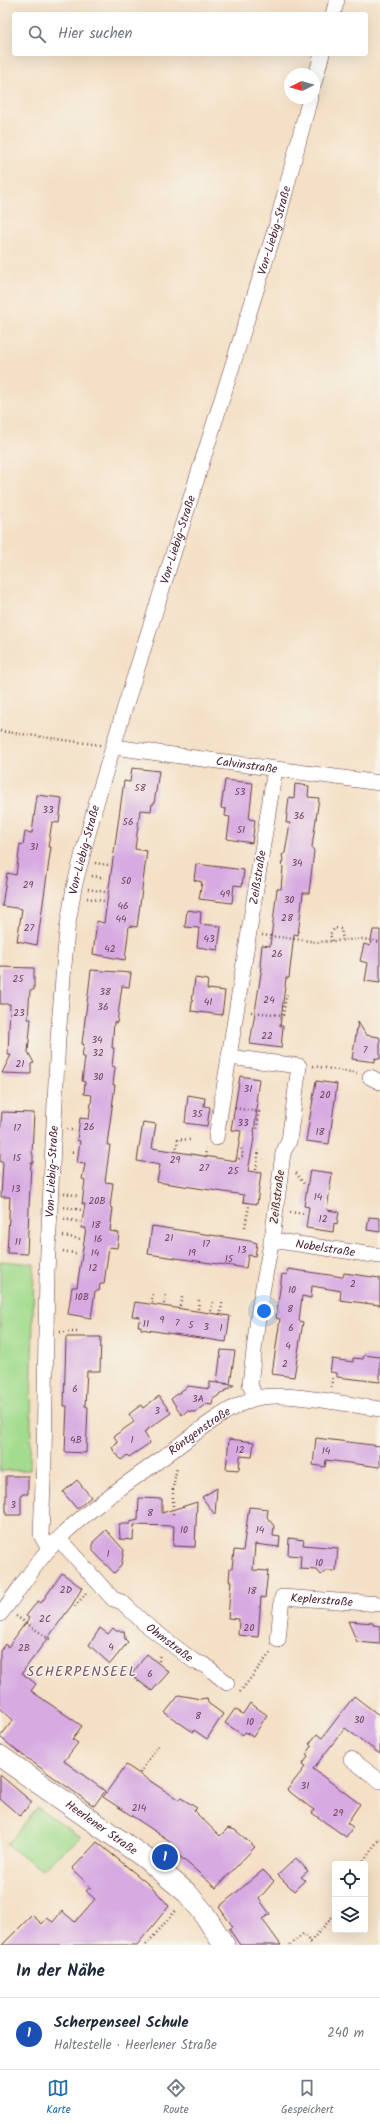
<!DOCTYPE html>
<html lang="de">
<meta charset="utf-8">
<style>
body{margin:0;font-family:Kalam,sans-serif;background:#f6f6f7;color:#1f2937}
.controls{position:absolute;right:12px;bottom:12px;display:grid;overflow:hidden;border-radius:4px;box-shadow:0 4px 16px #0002}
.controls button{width:36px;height:36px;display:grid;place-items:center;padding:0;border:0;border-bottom:1px solid #e0e1e3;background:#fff;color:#1f2937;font:20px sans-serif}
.compass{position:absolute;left:284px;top:68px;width:36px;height:36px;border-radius:50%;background:#fff;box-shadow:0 4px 16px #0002;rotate:265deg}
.you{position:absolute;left:264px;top:1311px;width:14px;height:14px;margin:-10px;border:3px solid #fff;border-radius:50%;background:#1a73e8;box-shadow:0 0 0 6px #1a73e833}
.badge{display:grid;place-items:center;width:26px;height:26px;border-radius:50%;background:#1f6fb2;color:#fff;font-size:13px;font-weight:700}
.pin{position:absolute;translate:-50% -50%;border:2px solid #fff;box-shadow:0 1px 4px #0006}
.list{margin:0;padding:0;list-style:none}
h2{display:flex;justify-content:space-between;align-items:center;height:52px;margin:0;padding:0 16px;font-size:17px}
h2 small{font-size:13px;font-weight:400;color:#747a83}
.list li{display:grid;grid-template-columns:26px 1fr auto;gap:12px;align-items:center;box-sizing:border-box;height:72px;padding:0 16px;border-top:1px solid #e0e1e3}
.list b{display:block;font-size:15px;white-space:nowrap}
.list p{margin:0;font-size:13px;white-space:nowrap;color:#747a83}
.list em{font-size:13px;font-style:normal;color:#747a83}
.icon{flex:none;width:22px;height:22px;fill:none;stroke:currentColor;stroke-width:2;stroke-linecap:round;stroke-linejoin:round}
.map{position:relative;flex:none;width:380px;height:1945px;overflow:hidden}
.search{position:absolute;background:#fff;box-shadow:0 4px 16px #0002;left:12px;right:12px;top:12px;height:44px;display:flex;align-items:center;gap:10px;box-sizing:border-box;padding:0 14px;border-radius:4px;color:#747a83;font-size:15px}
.sheet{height:124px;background:#fff}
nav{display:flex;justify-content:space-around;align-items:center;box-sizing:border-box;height:56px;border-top:1px solid #e0e1e3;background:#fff;font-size:11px;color:#747a83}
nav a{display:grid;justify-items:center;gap:2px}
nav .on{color:#1f6fb2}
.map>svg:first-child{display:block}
</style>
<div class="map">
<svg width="380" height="1945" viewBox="0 0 380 1945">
<rect width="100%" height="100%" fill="#f7f3e8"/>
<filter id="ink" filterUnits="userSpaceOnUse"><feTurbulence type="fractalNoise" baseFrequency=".025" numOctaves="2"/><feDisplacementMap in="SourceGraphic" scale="8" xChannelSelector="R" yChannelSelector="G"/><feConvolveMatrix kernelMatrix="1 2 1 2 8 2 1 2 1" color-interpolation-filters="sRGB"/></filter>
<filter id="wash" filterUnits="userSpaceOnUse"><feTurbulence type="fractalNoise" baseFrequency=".012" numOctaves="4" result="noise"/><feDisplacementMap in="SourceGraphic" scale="16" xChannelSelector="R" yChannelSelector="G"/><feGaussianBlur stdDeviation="0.9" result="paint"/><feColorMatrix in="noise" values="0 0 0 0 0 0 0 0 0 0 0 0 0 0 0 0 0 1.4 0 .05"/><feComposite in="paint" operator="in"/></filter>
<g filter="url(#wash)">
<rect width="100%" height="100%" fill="#f4e0c6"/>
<g fill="#a3dc8e" stroke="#767e5c">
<polygon points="0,1261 34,1264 30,1470 0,1471"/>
<polygon points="37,1808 81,1837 42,1870 7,1845"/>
</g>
<g id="blocks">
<g fill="#d7aae2">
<polygon points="132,768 159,771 154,804 152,804 151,811 140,810 135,849 147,851 137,927 129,926 125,960 93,954 97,921 104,923 124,781 130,782"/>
<polygon points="225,780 253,783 249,819 255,820 252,843 227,839 230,817 225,816 226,809 221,808"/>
<polygon points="295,784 309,786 308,797 319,798 312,847 314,851 309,893 303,893 298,935 294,934 289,978 286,978 281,1019 280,1026 283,1026 281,1048 250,1044 262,967 260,966 262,945 270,946 277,889 281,889 283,867 281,865 283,860 282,855 285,853 290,823 286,823 289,797 294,798"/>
<polygon points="37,795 62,798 59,823 52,822 48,847 51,847 37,945 17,941 22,909 2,906 7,873 16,875 20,844 23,845 25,832 32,833"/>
<polygon points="196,864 244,870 242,886 234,885 232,903 199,899 202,882 194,880"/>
<polygon points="187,910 201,912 200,924 221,926 218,950 197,947 199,928 185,927"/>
<polygon points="373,930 380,930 380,983 365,981 368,963 360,961 364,944 370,946"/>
<polygon points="1,967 34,968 34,990 30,990 28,1019 31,1019 28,1052 34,1063 31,1064 31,1074 2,1073 11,1055 8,1055 10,1004 0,1004"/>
<polygon points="91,970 131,973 129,987 122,986 117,1023 114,1022 112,1048 114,1048 112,1066 115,1067 113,1085 115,1085 107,1145 110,1145 105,1182 113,1183 110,1207 113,1208 110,1231 119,1233 117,1248 109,1247 104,1284 100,1284 99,1291 95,1291 91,1318 68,1314 72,1287 77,1287 86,1228 81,1228 85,1204 82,1204 85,1180 82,1179 85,1164 77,1163 80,1141 77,1140 80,1118 89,1119 92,1095 84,1094 85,1082 82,1081 85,1057 82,1057 84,1044 82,1044"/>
<polygon points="195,978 208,980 207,989 225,991 222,1015 191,1011"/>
<polygon points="358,1022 366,1035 379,1037 380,1040 380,1059 375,1058 375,1062 352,1059"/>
<polygon points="240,1076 259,1079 256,1102 258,1102 254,1132 255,1133 248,1171 261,1173 257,1204 243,1202 244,1195 157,1182 160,1165 137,1161 143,1122 156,1124 152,1148 236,1161 241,1131 231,1130"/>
<polygon points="316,1081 337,1084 329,1144 306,1141"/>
<polygon points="188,1095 205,1098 204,1106 210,1107 207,1126 185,1123"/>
<polygon points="2,1112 34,1113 32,1153 33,1155 33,1163 31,1163 27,1254 7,1253 10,1197 1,1197 3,1162 0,1162 0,1133"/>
<polygon points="310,1170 332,1173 327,1210 339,1212 337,1224 334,1223 333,1232 306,1228 309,1207 304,1206"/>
<polygon points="369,1217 380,1218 380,1232 367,1230"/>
<polygon points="152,1226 250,1241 257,1243 255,1256 248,1255 246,1268 148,1254"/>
<polygon points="288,1269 343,1277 344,1273 380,1278 380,1305 340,1300 341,1291 312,1286 311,1298 302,1296 299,1321 303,1322 294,1377 272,1374 280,1319 276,1318 282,1274 287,1275"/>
<polygon points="135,1302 230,1316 226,1342 141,1329 141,1326 138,1326 140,1317 132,1316"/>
<polygon points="66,1337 101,1337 100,1371 87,1371 85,1406 88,1407 86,1453 65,1452 67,1406 64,1406"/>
<polygon points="221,1350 235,1351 230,1384 217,1382"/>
<polygon points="364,1355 380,1357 380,1382 337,1377 337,1373 330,1372 332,1359 353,1362 353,1358 363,1359"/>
<polygon points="210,1382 234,1385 213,1399 212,1405 206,1404 195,1412 187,1411 182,1415 171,1399 188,1386 210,1389"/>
<polygon points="159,1396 171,1413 144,1432 150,1443 129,1457 127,1455 121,1460 117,1454 115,1454 112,1447 118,1443 114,1436 134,1422 129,1414 141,1405 143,1408"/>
<polygon points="316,1438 380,1446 380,1467 326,1460 325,1467 313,1465"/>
<polygon points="229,1439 254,1442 252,1457 240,1456 239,1470 226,1469"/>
<polygon points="6,1476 28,1476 28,1494 21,1494 21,1515 6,1515"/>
<polygon points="77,1480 91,1497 77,1509 63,1492"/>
<polygon points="217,1488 215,1515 202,1497"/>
<polygon points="139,1498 162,1499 162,1513 197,1502 195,1547 173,1546 174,1526 134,1525 133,1540 120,1539 119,1524 130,1524 130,1522 138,1520"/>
<polygon points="249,1507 268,1509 267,1517 274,1526 273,1536 280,1537 279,1547 255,1544 253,1570 268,1571 265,1598 261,1597 258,1637 238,1635 239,1619 228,1618 231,1581 229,1581 230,1568 232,1568 234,1550 243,1551"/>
<polygon points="106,1530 124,1550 121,1566 114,1573 93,1551 93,1542"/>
<polygon points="289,1538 304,1540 303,1545 338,1548 336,1571 326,1571 321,1575 317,1570 300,1569 301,1556 288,1555"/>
<polygon points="62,1573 82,1588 72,1605 22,1673 36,1684 31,1691 82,1726 72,1739 78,1743 64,1761 105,1791 94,1806 17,1751 0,1737 13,1720 0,1708 0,1651 5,1644 8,1647 29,1618 26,1616 38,1601 41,1603"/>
<polygon points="348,1621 373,1623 373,1625 380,1626 380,1644 357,1642"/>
<polygon points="100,1628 108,1634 113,1628 116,1631 124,1631 125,1639 128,1642 110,1664 89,1645"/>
<polygon points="147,1654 169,1672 152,1691 131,1675"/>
<polygon points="179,1695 200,1699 207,1698 208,1703 223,1714 207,1739 194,1730 193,1732 165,1713"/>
<polygon points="354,1696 380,1716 380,1754 345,1728 313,1769 360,1804 347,1823 353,1827 346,1837 312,1813 314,1810 287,1790 305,1767 302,1765 308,1757 306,1755 312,1746 309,1744 317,1734 322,1738"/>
<polygon points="250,1703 267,1715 253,1737 245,1732 243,1735 225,1723 235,1709 243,1714"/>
<polygon points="126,1765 179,1800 181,1798 197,1808 194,1811 220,1836 228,1828 235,1830 255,1847 216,1888 167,1845 170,1841 103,1797"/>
<polygon points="0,1775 32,1802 20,1816 0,1799"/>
<polygon points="97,1842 153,1888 169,1906 137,1945 2,1945 32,1915 42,1924 47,1918 53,1922 62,1911 75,1922 95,1899 86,1891 91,1887 72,1869"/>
<polygon points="296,1858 308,1871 301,1877 305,1880 294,1891 278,1875"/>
<polygon points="263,1870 274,1881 259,1899 270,1914 262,1919 281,1945 240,1945 229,1929 233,1927 219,1907"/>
</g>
</g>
</g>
<g filter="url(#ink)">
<use href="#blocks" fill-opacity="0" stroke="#643c42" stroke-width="1"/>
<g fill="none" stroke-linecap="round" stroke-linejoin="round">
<defs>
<g id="minor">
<polyline points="333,14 337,0"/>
<polyline points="314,83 322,54"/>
<path id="s1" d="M114,747L380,783"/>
<polyline points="229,1057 299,1066 289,1141 283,1153 273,1232 259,1309 250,1384 255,1398"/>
<polyline points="370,1077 380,1082"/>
<path id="s2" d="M216,1138L275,769"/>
<path id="s3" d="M271,1240L380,1256"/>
<path id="s4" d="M59,1539L113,1599L122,1602L144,1623L195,1662L205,1665L227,1683"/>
<path id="s5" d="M49,1549L41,1535L44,1459L47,1272L58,1038L67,930L74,887L97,800L125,707L276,227L310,98"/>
<path id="s6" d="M0,1614C18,1593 31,1569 49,1549C82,1512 126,1485 165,1456C188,1439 230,1404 257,1398C286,1391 349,1405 380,1409"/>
<path id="s7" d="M278,1640L282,1597L380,1604"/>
<polyline points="351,1759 380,1781"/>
</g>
<g id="secondary">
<path id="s8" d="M0,1756L145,1858L187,1893L203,1912L224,1945"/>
</g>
</defs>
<use href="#minor" stroke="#643c42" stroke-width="16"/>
<use href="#secondary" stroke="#643c42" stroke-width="22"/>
<g stroke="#643c42" stroke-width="2.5" stroke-dasharray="1 3" stroke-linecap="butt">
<polyline points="0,731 100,745"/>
<polyline points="95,863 108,865"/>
<polyline points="92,876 107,878"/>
<polyline points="88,889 105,892"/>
<polyline points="87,898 104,901"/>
<polyline points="262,935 318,942 362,939 380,942"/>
<polyline points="332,941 330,934 335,928 341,929 343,940"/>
<polyline points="251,1012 283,1015 287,992"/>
<polyline points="313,1066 357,1073"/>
<polyline points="235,1108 259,1112 257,1129"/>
<polyline points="67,1129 75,1131"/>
<polyline points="68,1152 75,1153"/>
<polyline points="176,1152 178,1139 191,1140"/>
<polyline points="205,1157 206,1149"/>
<polyline points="235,1161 243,1156 241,1147"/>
<polyline points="256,1170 259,1150"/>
<polyline points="296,1173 304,1184"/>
<polyline points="64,1193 79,1196"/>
<polyline points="64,1207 82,1210"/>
<polyline points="290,1212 305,1214"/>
<polyline points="64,1219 80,1222"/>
<polyline points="245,1227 249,1206"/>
<polyline points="63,1236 81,1239"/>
<polyline points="63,1251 78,1254"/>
<polyline points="152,1303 153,1292"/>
<polyline points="164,1304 166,1294"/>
<polyline points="180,1306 182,1297"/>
<polyline points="198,1309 199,1300"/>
<polyline points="211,1311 213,1302"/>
<polyline points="221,1312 222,1303"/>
<polyline points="60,1332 77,1332"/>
<polyline points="331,1387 333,1376"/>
<polyline points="173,1514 173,1488 177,1467"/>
<polyline points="75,1606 88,1591"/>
<polyline points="16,1616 52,1641"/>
<polyline points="159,1661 160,1654"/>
<polyline points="240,1692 271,1652"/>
<polyline points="140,1773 159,1744"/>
<polyline points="361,1864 380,1838"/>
<polyline points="335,1898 335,1901"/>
<polyline points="310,1942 335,1914"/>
<polyline points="146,1945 177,1909"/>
<polyline points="290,1945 303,1934 313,1945"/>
</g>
<use href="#minor" stroke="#fff" stroke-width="15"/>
<use href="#secondary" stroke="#fff" stroke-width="21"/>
</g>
</g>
<g text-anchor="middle" stroke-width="3" stroke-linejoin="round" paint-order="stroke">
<g font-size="10" fill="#6d4259">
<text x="140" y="791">58</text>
<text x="240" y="795">53</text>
<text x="48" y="813">33</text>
<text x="299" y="819">36</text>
<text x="128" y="825">56</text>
<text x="241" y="833">51</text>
<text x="34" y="850">31</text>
<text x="297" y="866">34</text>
<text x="126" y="884">50</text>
<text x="28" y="888">29</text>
<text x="225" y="897">49</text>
<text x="289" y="903">30</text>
<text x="123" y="909">46</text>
<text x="287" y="921">28</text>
<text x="121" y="922">44</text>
<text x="29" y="931">27</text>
<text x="209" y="942">43</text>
<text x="110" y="952">42</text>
<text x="277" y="957">26</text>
<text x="18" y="982">25</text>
<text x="105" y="995">38</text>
<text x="269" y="1003">24</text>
<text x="208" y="1005">41</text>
<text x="103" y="1010">36</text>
<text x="19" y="1016">23</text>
<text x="267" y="1039">22</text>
<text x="97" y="1043">34</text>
<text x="365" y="1053">7</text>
<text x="98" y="1056">32</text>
<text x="20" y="1067">21</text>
<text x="98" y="1080">30</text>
<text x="248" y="1092">31</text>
<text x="325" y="1098">20</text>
<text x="197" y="1117">35</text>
<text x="243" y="1126">33</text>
<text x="89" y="1130">26</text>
<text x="17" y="1131">17</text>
<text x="320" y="1135">18</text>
<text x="17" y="1161">15</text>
<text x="175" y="1163">29</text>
<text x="204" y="1171">27</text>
<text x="233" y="1174">25</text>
<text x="16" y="1192">13</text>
<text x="318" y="1200">14</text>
<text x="97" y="1204">20B</text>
<text x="323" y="1222">12</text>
<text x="96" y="1228">18</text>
<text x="169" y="1241">21</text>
<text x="98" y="1242">16</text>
<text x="18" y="1245">11</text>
<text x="206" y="1247">17</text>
<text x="242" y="1253">13</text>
<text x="95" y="1256">14</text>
<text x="192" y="1256">19</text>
<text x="229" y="1262">15</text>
<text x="93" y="1271">12</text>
<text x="353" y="1287">2</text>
<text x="292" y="1293">10</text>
<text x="82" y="1300">10B</text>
<text x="290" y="1312">8</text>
<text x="162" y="1323">9</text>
<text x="177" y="1326">7</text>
<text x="146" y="1327">11</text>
<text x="191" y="1328">5</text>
<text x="206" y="1330">3</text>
<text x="221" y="1331">1</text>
<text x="291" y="1331">6</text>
<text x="288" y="1349">4</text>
<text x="285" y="1367">2</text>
<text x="75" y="1392">6</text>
<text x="198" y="1402">3A</text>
<text x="157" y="1414">3</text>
<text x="76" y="1443">4B</text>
<text x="132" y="1443">1</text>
<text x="240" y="1453">12</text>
<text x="326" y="1454">14</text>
<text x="13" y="1508">3</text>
<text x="150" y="1516">8</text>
<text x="184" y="1533">10</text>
<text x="260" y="1533">14</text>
<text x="108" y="1557">1</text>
<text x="319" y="1566">10</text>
<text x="66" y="1593">2D</text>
<text x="252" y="1594">18</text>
<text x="45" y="1622">2C</text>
<text x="249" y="1631">20</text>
<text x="111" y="1650">4</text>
<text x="24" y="1651">2B</text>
<text x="150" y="1677">6</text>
<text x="198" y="1719">8</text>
<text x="359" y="1723">30</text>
<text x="250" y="1725">10</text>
<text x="305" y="1789">31</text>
<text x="139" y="1811">214</text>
<text x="338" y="1816">29</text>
</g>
<g font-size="12" fill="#4a1f2b" stroke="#f7f3e8">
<text dy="4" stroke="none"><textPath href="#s5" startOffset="1352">Von-Liebig-Straße</textPath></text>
<text dy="4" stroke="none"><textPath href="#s5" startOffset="1028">Von-Liebig-Straße</textPath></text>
<text dy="4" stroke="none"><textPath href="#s1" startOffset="134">Calvinstraße</textPath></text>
<text dy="4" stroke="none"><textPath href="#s5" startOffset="704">Von-Liebig-Straße</textPath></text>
<text dy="4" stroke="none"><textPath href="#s2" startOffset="264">Zeißstraße</textPath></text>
<text dy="4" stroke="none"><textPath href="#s5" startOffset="380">Von-Liebig-Straße</textPath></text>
<text transform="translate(277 1197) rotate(-83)" y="4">Zeißstraße</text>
<text dy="4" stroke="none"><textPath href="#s3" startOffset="55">Nobelstraße</textPath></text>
<text dy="4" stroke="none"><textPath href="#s6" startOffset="273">Röntgenstraße</textPath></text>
<text dy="4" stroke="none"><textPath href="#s7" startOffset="83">Keplerstraße</textPath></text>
<text dy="4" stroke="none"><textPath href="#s4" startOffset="153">Ohmstraße</textPath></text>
<text dy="4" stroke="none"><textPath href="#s8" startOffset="124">Heerlener Straße</textPath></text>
</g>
<g font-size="14" letter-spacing="1" fill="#7b506b" stroke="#f7f3e8">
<text x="82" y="1676">SCHERPENSEEL</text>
</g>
</g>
</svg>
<div class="controls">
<button><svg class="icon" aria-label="locate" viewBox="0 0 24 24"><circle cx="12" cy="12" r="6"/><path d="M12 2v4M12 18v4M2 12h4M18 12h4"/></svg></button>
<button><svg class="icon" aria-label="layers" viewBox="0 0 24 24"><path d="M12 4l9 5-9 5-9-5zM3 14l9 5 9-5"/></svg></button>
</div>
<svg class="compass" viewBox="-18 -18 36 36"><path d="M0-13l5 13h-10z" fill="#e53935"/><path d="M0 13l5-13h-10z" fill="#747a83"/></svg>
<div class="you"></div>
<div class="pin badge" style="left:165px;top:1857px;background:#1a4fb4">1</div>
<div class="search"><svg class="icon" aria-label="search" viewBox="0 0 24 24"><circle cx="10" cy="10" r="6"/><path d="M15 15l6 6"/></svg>Hier suchen</div>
</div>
<section class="sheet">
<h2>In der Nähe<small></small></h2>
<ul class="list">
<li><span class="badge" style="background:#1a4fb4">1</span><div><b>Scherpenseel Schule</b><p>Haltestelle · Heerlener Straße</p></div><em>240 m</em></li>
</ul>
</section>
<nav>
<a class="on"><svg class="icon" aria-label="map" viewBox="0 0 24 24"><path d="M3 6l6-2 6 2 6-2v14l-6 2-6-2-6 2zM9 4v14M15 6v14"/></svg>Karte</a>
<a><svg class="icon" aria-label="directions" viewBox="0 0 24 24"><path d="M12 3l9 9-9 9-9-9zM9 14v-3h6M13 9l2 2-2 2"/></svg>Route</a>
<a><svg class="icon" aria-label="saved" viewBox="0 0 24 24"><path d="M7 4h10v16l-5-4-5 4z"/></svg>Gespeichert</a>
</nav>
